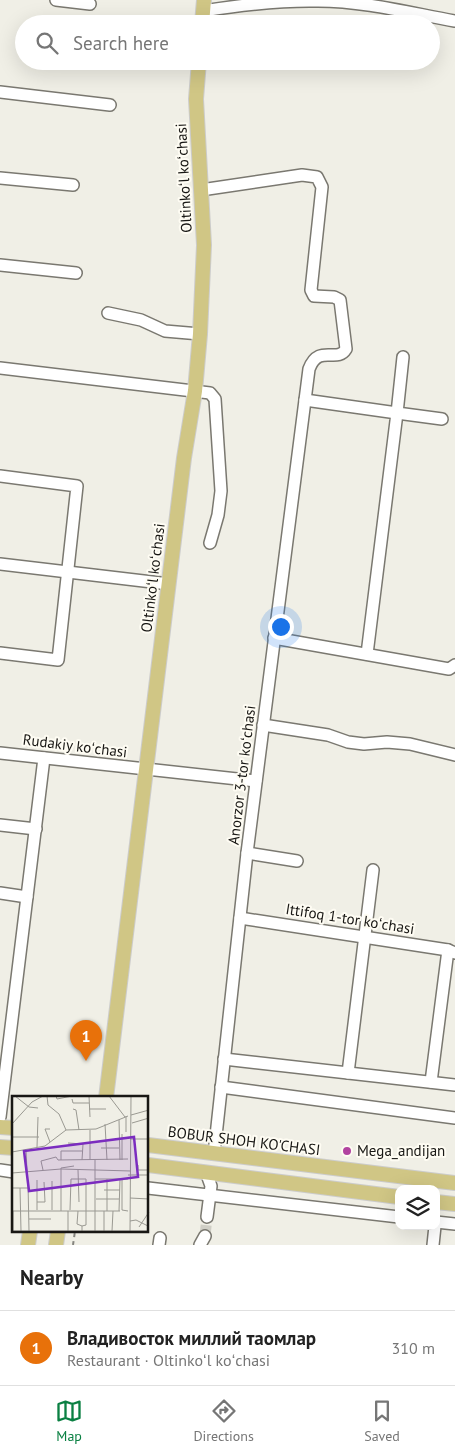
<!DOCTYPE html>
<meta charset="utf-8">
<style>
body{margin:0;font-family:"PT Sans",sans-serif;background:#f6f6f6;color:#222}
.controls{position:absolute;right:15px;bottom:15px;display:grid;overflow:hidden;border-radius:10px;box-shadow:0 5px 20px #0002}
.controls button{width:45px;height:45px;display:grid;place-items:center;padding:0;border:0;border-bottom:1px solid #e0e0e0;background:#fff;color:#222;font:25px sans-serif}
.you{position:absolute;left:280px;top:626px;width:18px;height:18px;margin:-12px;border:4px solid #fff;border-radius:50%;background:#1a73e8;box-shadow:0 0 0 8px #1a73e833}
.badge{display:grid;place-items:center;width:32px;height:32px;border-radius:50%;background:#0b8043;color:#fff;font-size:16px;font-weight:700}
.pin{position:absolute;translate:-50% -41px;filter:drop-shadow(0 1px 2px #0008)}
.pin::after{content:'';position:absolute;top:26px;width:18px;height:15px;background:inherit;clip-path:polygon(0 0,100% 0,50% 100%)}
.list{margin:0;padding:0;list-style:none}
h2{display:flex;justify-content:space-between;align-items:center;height:65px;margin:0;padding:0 20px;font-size:21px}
h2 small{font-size:16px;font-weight:400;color:#767676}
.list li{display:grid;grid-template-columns:32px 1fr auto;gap:15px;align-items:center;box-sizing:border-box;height:75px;padding:0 20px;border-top:1px solid #e0e0e0}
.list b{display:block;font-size:19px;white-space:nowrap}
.list p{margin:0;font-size:16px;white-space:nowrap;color:#767676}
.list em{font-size:16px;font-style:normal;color:#767676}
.icon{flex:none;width:28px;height:28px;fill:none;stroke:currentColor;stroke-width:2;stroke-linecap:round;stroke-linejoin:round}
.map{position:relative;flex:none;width:455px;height:1245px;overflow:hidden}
.search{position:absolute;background:#fff;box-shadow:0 5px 20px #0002;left:15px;right:15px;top:15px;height:55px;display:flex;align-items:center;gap:12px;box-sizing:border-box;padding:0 18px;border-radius:28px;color:#767676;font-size:19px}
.sheet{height:140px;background:#fff}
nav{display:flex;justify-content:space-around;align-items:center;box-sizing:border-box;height:70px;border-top:1px solid #e0e0e0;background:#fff;font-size:14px;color:#767676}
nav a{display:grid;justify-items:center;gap:2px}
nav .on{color:#0b8043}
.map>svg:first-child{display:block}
</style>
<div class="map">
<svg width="455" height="1245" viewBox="0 0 455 1245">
<rect width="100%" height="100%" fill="#f0efe6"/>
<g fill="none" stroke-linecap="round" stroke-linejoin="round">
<polyline stroke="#d0cfc6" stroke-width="11" stroke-dasharray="11 5.5" stroke-linecap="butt" points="205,1236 207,1217"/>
<defs>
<g id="minor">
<polyline points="56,0 90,4"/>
<path d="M203,11C241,5 280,0 318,1C364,1 410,13 455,21"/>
<polyline points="0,92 110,105"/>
<polyline points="0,178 73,185"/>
<path d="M201,190L302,175L317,177L322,187L311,290L314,296L334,297L340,300L346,349C337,364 319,343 309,369L247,853L214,1154"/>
<polyline points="0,265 76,273"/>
<polyline points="108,313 141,320 165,331 200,334"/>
<polyline points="403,357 397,413 442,419"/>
<polyline points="0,368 210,393 215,399 221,491 218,515 210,543"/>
<polyline points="305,400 397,413 367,654"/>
<polyline points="0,476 77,486 58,660 0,653"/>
<polyline points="0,564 169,584"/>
<polyline points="274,638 449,669 455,665"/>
<polyline points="263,725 328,735 348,742 364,744 387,742 410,744 455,755"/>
<polyline points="0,753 256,781"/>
<polyline points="0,825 36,829"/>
<polyline points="247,853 297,861"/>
<polyline points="0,893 27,897"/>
<polyline points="240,918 448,950 455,953"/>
<polyline points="224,1059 455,1085"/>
<polyline points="348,1073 373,870"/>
<polyline points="431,1082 448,950"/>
<polyline points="221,1087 455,1118"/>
<polyline points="0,1117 44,758"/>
<polyline points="0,1170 14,1172"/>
<polyline points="206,1172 211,1186 207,1217"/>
<polyline points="148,1188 399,1217"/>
<polyline points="436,1222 455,1224"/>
<polyline points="159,1245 160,1238"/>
<polyline points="200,1245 205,1236"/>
<polyline points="433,1245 435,1226"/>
</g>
<g id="major">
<polyline points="202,24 204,0"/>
<polyline points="106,1098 184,458 195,391 200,334 204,245 196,99 199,61"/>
<polyline points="0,1127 14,1128"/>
<polyline points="148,1145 455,1183"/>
<polyline points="0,1147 14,1148"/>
<polyline points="148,1165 399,1197"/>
<polyline points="436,1202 455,1204"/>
<polyline points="28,1245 30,1231"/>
<polyline points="56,1245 58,1231"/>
</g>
</defs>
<use href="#minor" stroke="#7a7870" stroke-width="14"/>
<use href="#major" stroke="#cccccb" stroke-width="16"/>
<polyline stroke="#85847e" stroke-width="2" stroke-dasharray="4 4" stroke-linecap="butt" points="73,1245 75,1231"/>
<use href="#minor" stroke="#fff" stroke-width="11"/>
<use href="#major" stroke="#d0c685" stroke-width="14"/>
</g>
<circle fill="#b143a0" stroke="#fefcf3" stroke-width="2" cx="347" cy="1151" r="5"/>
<g text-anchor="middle" stroke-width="4" stroke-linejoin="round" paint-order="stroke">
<g font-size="15" fill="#181714" stroke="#fefcf3">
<text transform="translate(184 178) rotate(-93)" y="5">Oltinkoʻl koʻchasi</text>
<text transform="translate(153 578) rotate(-83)" y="5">Oltinkoʻl koʻchasi</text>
<text transform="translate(75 746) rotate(7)" y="5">Rudakiy koʻchasi</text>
<text transform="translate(242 775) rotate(-83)" y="5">Anorzor 3-tor koʻchasi</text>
<text transform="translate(350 919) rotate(9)" y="5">Ittifoq 1-tor koʻchasi</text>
<text transform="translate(244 1141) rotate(7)" y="5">BOBUR SHOH KO'CHASI</text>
</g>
<g font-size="15" fill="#181714" stroke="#fefcf3" text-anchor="start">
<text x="357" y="1156">Mega_andijan</text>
</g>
</g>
<g transform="translate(12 1096)">
<rect width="136" height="136" fill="#f0efe6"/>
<path fill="none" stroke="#9a9992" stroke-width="1" d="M3,0L17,11L26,12M35,0L36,9L47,18L54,34M44,0L45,3L60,0M77,0L78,21M97,0L113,21M60,3L61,7H77M61,13L64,14L67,34M77,13H94M119,19L137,14M114,20V36M107,24L108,64M120,27L137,22M0,28L20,6L31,0M93,28L95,64M38,33H33L38,46M1,41H27M118,43H137M56,47L71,48L70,64M25,51L26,21M89,52H107M14,54L15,75M0,56L33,50L54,34L84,33L116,20M49,64V55H70M78,64V34M83,64V135M110,64V38M126,69V74H137M31,74L29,65L44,61L46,64L116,63M66,74L67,106M0,77L49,73L119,75M116,79H137M83,83H116M25,84V114M110,84V114L116,115M40,85V114M16,87L17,135M0,92H16M8,92L9,135M92,94H108M118,102L137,103M84,103H107M25,106H33L32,86M58,114L59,83H74V129L70,130V135M0,115H108M1,115V135M49,115V72L62,70M56,115V135M66,115L65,128L70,130M92,115V135M95,115V83M107,115L108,83M17,123H39M118,125L124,124L136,130M127,131L137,116M0,135H137M100,135L101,115M118,136L119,0"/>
<path fill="#7b2cbf" fill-opacity="0.15" stroke="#7b2cbf" stroke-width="2.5" d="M122,41L126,81L17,95L12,55Z"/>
<rect width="136" height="136" fill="none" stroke="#181714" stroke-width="2.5"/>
</g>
</svg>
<div class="controls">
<button><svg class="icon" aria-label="layers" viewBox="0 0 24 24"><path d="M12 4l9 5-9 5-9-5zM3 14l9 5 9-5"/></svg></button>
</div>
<div class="you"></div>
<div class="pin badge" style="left:86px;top:1061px;background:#e8710a">1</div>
<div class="search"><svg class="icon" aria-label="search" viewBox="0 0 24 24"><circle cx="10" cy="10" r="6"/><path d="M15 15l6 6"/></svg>Search here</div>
</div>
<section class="sheet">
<h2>Nearby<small></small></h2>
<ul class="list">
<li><span class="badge" style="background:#e8710a">1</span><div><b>Владивосток миллий таомлар</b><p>Restaurant · Oltinkoʻl koʻchasi</p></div><em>310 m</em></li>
</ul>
</section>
<nav>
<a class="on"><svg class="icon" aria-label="map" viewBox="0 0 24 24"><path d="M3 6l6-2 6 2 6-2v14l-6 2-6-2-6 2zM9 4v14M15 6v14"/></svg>Map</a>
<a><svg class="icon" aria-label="directions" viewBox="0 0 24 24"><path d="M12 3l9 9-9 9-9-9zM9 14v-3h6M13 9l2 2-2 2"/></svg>Directions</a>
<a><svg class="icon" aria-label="saved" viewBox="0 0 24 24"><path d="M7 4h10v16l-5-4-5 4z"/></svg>Saved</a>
</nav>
